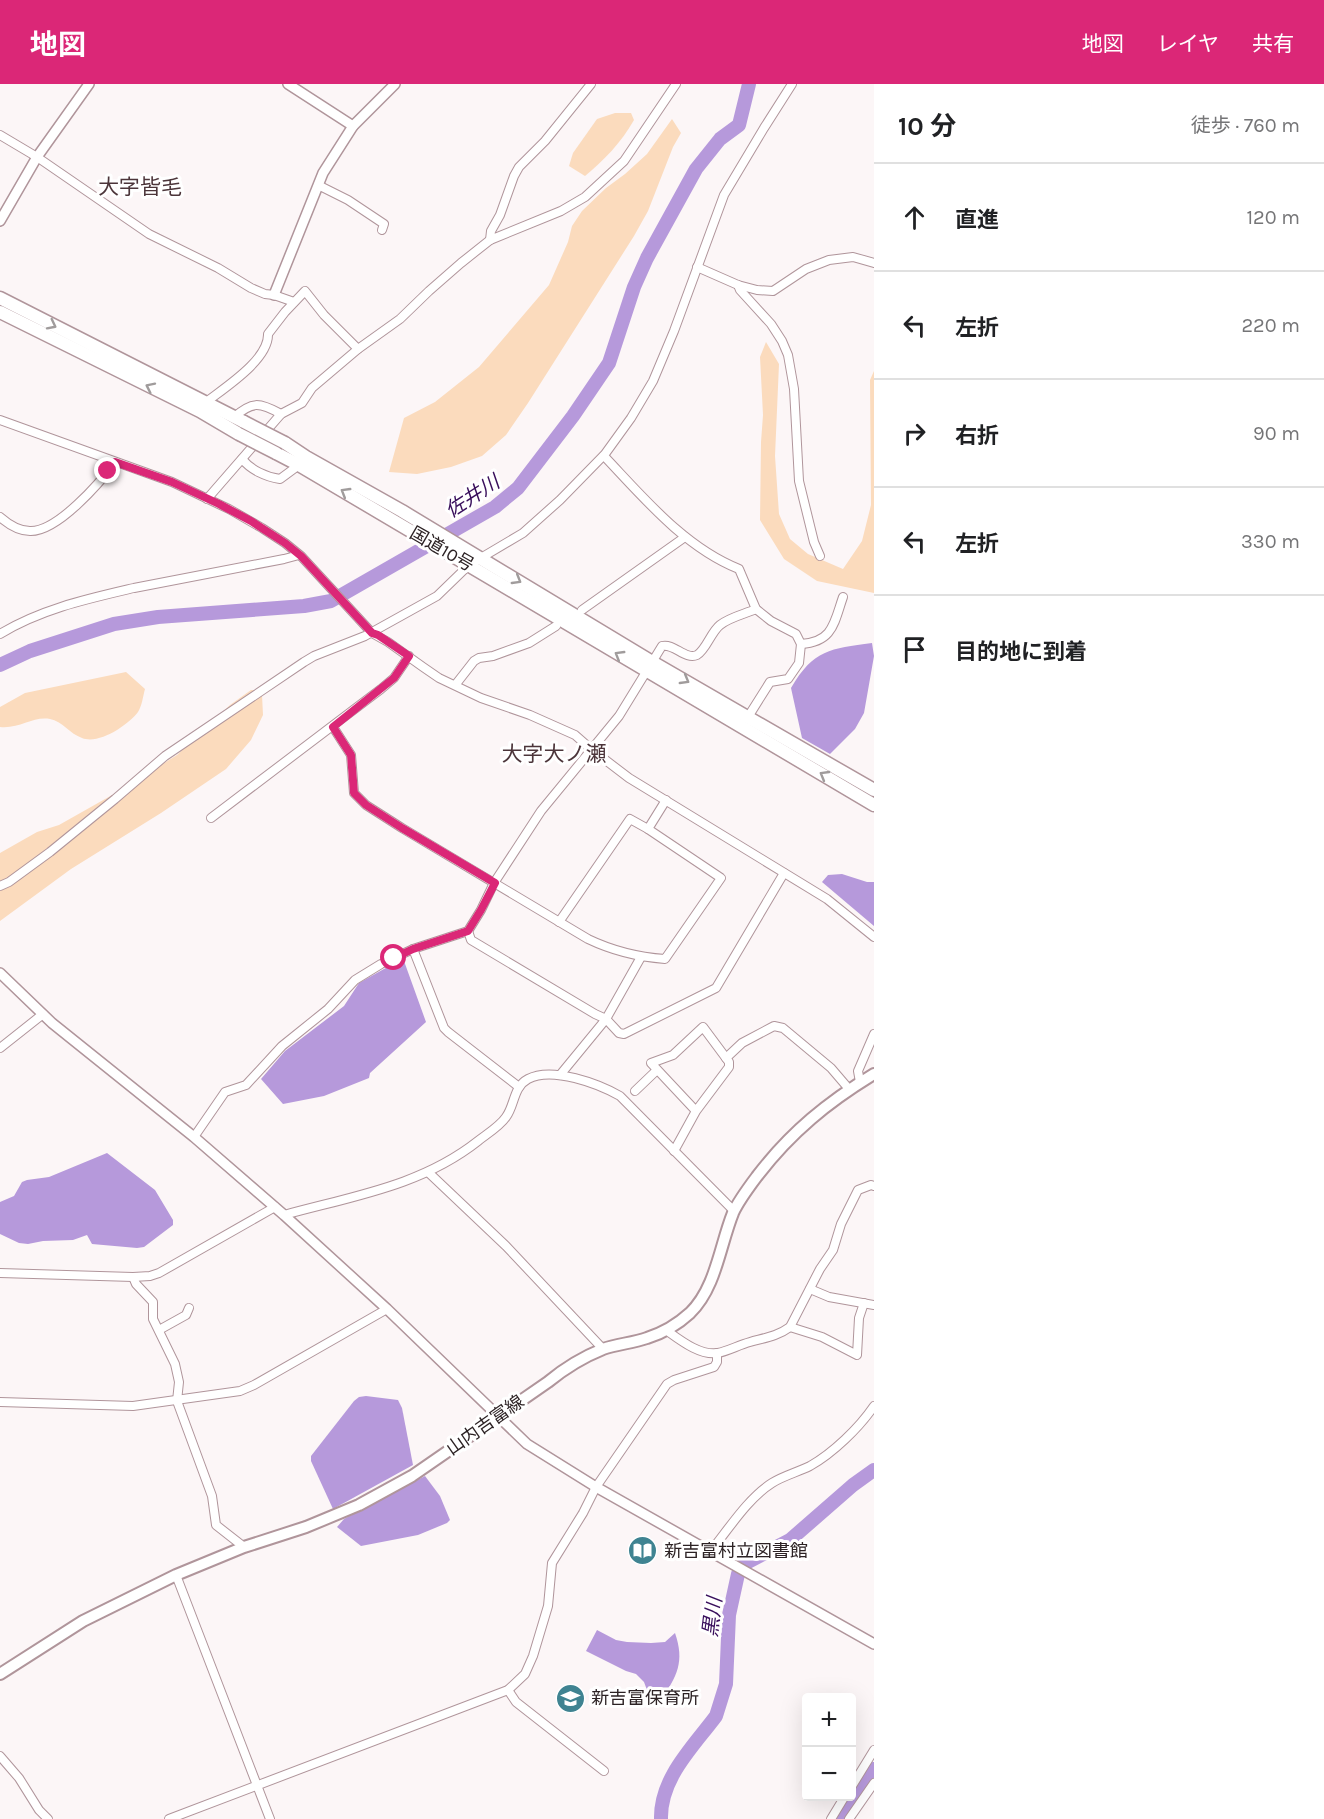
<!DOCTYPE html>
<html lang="ja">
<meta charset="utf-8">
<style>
body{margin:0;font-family:Karla,"Noto Sans JP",sans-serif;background:#f6f6f6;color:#202124}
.controls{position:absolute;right:18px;bottom:18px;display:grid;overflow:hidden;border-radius:6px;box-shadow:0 6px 24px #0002}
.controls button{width:54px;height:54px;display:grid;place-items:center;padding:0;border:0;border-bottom:2px solid #e0e0e0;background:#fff;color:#202124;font:30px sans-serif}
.stop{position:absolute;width:18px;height:18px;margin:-14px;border:4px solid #db2777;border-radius:50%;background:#fff}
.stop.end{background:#db2777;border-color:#fff;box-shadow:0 2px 6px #0008}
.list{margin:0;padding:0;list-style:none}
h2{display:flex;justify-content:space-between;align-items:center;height:78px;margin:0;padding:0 24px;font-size:26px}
h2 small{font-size:20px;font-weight:400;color:#757577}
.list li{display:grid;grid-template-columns:39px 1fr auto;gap:18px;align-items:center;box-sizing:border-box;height:108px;padding:0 24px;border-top:2px solid #e0e0e0}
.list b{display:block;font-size:22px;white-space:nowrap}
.list em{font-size:20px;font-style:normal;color:#757577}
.icon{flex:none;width:33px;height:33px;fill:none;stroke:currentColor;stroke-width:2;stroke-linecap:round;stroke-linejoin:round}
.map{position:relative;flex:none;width:874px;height:1735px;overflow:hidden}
header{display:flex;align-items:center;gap:36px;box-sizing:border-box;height:84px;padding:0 30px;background:#db2777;color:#fff}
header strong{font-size:28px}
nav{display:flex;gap:33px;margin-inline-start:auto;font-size:21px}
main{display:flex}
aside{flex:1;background:#fff}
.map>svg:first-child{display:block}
</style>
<header>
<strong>地図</strong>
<nav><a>地図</a><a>レイヤ</a><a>共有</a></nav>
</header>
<main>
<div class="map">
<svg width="874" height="1735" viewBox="0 0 874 1735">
<rect width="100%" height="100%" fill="#fcf6f7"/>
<g fill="#fbdbbd">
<path d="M615,29H631L634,36C621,59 604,76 585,92L569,82L573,69L597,35Z"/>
<polygon points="672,35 681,49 673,63 648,127 634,152 528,319 506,351 482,372 451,383 417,390 389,388 404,334 435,318 479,283 549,201 568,158 572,142 582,127 606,104 625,90 647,70"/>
<polygon points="766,258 779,280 775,372 779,430 790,455 808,470 843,485 862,457 871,421 870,296 874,287 874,509 817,497 784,475 760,436 761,358 763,331 760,273"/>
<path d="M126,588L145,605C143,612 142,622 138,628C128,641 99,661 82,654C70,650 62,637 50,635C33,632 20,645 0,643V623L25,609Z"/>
<polygon points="251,606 258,606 262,611 263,631 251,656 226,685 161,729 71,785 0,837 0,769 37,748 59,741 121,706 177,671 230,621"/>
</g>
<g fill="#b699db">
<path d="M872,559L874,572L864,629L855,645L830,670L802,654L791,604C814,565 830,565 872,559Z"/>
<polygon points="842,790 867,798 874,798 874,842 822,798 828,791"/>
<polygon points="400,876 404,877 426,938 370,989 369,994 324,1012 283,1020 261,995 285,967 344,922 359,899"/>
<polygon points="107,1069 155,1106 173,1136 173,1141 144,1163 137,1164 92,1160 87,1151 73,1156 43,1157 28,1160 19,1159 0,1150 0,1118 14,1112 22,1098 27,1096 49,1093"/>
<polygon points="366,1312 398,1316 402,1324 413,1381 333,1425 311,1377 311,1372 354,1317 359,1313"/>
<polygon points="425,1392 440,1412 450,1436 447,1439 418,1451 361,1462 337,1443 344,1435"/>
<path d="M597,1546L616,1556L627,1558L651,1559L665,1558L675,1549C685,1578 677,1592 661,1616L650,1614L644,1598L636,1590L626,1587L586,1567Z"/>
</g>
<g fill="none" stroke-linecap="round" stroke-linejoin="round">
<g stroke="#b699db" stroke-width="14">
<polyline points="0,581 30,567 114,540 158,533 304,522 331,517 495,423 518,404 573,332 609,279 634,203 647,174 696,85 720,55 739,41 749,0"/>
<path d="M661,1735C660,1694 693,1663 716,1632L726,1600L729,1531L738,1490L744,1480L790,1456L853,1401L874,1386"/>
<polyline points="840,1735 874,1685"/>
</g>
<defs>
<g id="minor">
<polyline points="0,51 37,73 149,150 218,184 251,204 265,210 274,211 294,218"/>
<polyline points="318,101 348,116 384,140 382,146"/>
<polyline points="490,156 491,147 500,131 514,92 519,83 545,57 591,0"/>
<polyline points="697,183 738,201 757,206 773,207 806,185 829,176 853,173 874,179"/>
<polyline points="738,201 740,206 771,240 782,257 788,271 794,305 799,397 814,458 820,472"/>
<path d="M205,319C224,304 269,276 268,250L285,228L305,207L324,231L358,265"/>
<path d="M233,334C252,317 259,318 281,330"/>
<polyline points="0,336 172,398 229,425 262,444 285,459 301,472 372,549 388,558 423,583 439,594 481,614 530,631 575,651 591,665 629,694 827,815 874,853"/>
<path d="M604,372C643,413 684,463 739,485L756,525L771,537L796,550L801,560L799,579L788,595L770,598L748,633"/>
<path d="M242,375C251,386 266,393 280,395L299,381"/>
<polyline points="207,415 281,330 302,319 312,304 358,265 400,235 429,207 461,179 490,156 561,127 585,113 624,77 676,0"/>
<path d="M0,433C8,440 19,447 30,447C57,448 100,399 115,378"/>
<polyline points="582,526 685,453"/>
<path d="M0,550C41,525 87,515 134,504C184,494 234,485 284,475L299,471"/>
<path d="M801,560C833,558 834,539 843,513"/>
<polyline points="456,600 474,577 479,574 493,572 529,559 556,542"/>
<path d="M333,643L351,671L354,709L366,721L402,744L588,855C613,867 638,873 665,875L721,794L648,745L666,716"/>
<polyline points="211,734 381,605 394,594 409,572"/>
<polyline points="0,802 9,798 50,768 115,715 165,672 304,578 314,572 365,552 437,512 469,481 523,449 560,416 605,370 631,334 653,297 674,247 724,111 764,44 792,0"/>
<polyline points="559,838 630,735 648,745"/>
<polyline points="468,847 471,856 595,930 606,935 619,949 624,950 716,904 784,789"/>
<polyline points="413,865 444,944 448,948 519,1003"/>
<polyline points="0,964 43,930"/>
<polyline points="726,974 742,959 774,942 783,944 831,984 849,1005"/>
<polyline points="560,991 606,935 641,873"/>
<polyline points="860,998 858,987 874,950"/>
<polyline points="635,1007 657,986"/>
<path d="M194,1053L225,1008L246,1001L282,962L328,925L355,896L381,880L413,865L468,847L481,826L494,799L541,727L619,632L662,562C674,559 685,576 697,571C706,566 711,548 720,541C730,533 745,530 756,525"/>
<polyline points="674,1067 696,1027 729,983 729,978 703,943 673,971 651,979 696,1027"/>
<polyline points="428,1088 506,1162 603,1265"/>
<path d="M284,1131C353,1112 421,1102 478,1057C487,1050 500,1042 506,1033C515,1021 513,1003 528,995C552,982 599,1000 620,1012L734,1127"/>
<polyline points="0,1189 133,1193"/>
<polyline points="810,1205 829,1213 874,1221"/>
<polyline points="790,1243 822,1253 857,1271 859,1234 864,1219"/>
<polyline points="159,1246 186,1231 189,1224"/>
<path d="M666,1246C680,1256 700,1272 718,1269C728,1267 739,1261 750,1258C764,1254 778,1252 790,1243L820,1185L833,1166L841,1140L858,1106L871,1101L874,1102"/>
<polyline points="0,1318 133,1322 240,1307 254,1301 387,1225"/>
<polyline points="244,1463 216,1441 212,1412 177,1317 179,1298 175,1280 153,1235 153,1218 136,1200 133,1193 150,1192 159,1189 275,1123"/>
<path d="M710,1468C728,1446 748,1414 772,1399C783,1392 798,1388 810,1382C833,1369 859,1344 874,1322"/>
<polyline points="176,1491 270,1735"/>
<polyline points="508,1606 516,1618 604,1687"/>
<polyline points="0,1672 19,1694 39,1726 48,1735"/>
<polyline points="852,1702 874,1666"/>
<polyline points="169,1735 508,1606 525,1590 533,1572 548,1522 552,1479 583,1429 596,1403 667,1300 674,1296 714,1283 717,1278 717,1269"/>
<polyline points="831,1735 845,1712"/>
<polyline points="849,1735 874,1699"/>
</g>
<g id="tertiary">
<polyline points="288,0 353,42"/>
<polyline points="0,137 37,73 89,0"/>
<polyline points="274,211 323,89 353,42 395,0"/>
<polyline points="0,889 52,939 194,1053 284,1131 387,1225 527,1360 596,1403 874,1560"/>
</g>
<path id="secondary" d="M0,1590L83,1537L176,1491L244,1463L306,1443L359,1421L412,1392L548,1298C565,1284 583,1273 603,1265C617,1260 633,1259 647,1254C663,1249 678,1240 690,1229C716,1204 720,1161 733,1129C739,1116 749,1103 758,1091C791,1048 828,1018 874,990"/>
<g id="trunk">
<polyline points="0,214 244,338"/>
<polyline points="0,228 200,327 239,350"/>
<polyline points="285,359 306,373 402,427 652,578 874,706"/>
<polyline points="276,369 299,381 874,721"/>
</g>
</defs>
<use href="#minor" stroke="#b0959b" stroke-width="10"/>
<use href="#tertiary" stroke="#b0959b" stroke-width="12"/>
<use href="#secondary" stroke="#b0959b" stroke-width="14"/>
<use href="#trunk" stroke="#b0959b" stroke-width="15"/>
<use href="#minor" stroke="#fff" stroke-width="8"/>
<use href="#tertiary" stroke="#fff" stroke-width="9"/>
<use href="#secondary" stroke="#fff" stroke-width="10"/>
<use href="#trunk" stroke="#fff" stroke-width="12"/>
<defs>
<g id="trunk-bridge">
<polyline points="244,338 285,359"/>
<polyline points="239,350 276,369"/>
</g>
</defs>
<use href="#trunk-bridge" stroke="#b0959b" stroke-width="15" stroke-linecap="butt"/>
<use href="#trunk-bridge" stroke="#fff" stroke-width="12"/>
</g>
<defs><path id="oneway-chevron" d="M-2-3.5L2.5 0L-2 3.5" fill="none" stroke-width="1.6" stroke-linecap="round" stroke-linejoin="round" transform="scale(1.5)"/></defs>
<g stroke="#a09c9c">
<use href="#oneway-chevron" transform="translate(52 241) rotate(27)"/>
<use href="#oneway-chevron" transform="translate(150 303) rotate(-154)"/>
<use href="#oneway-chevron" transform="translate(345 408) rotate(-149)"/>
<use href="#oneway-chevron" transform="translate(517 496) rotate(31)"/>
<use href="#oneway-chevron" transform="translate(619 571) rotate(-149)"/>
<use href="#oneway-chevron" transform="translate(685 596) rotate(30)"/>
<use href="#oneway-chevron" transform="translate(824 691) rotate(-150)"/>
</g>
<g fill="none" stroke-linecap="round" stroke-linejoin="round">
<polyline stroke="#db2777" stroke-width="8" points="108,387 115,378 172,398 219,420 251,437 285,459 301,472 372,549 378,551 409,572 394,594 333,643 351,671 354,709 366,721 402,744 495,799 481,826 468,847 413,865 394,874"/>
</g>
<defs>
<symbol id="library-disc" viewBox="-11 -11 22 22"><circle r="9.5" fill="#3f8391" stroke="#fff"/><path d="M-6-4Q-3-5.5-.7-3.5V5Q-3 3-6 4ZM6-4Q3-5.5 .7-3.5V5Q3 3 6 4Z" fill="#fff"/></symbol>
<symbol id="school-disc" viewBox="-11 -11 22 22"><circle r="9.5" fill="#3f8391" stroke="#fff"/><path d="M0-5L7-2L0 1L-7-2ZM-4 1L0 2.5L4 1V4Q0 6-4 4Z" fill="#fff"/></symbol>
</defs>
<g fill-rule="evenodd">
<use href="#library-disc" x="626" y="1450" width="33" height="33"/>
<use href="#school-disc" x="554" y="1598" width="33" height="33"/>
</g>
<g text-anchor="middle" stroke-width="6" stroke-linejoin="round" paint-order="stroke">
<g font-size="18" fill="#2c2224" stroke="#fff">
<text transform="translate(442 465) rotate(30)" y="6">国道10号</text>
<text transform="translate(485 1341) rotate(-35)" y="6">山内吉富線</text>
</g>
<g font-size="18" fill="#2c2224" stroke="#fff" text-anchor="start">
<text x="664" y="1473">新吉富村立図書館</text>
<text x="591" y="1620">新吉富保育所</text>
</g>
<g font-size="20" font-style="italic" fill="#390f5c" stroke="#fff">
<text transform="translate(472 412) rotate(-33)" y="7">佐井川</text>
<text transform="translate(712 1533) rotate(-83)" y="7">黒川</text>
</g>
<g font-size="21" fill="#4c353a" stroke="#fff">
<text x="140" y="110">大字皆毛</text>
<text x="554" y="677">大字大ノ瀬</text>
</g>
</g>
</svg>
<div class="controls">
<button>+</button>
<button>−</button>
</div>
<div class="stop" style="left:394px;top:874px"></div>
<div class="stop end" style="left:108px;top:387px"></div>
</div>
<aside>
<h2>10 分<small>徒歩 · 760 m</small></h2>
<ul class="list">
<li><svg class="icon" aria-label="ahead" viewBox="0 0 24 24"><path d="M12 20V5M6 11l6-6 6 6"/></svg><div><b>直進</b></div><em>120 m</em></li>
<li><svg class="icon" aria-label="left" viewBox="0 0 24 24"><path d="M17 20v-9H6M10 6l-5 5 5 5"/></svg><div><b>左折</b></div><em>220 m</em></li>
<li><svg class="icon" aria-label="right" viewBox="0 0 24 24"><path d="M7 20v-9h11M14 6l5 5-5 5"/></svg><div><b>右折</b></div><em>90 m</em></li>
<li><svg class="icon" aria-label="left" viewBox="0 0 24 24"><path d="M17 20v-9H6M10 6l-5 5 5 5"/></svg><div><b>左折</b></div><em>330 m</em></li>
<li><svg class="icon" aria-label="arrive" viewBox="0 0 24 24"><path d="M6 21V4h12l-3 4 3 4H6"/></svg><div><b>目的地に到着</b></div></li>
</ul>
</aside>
</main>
